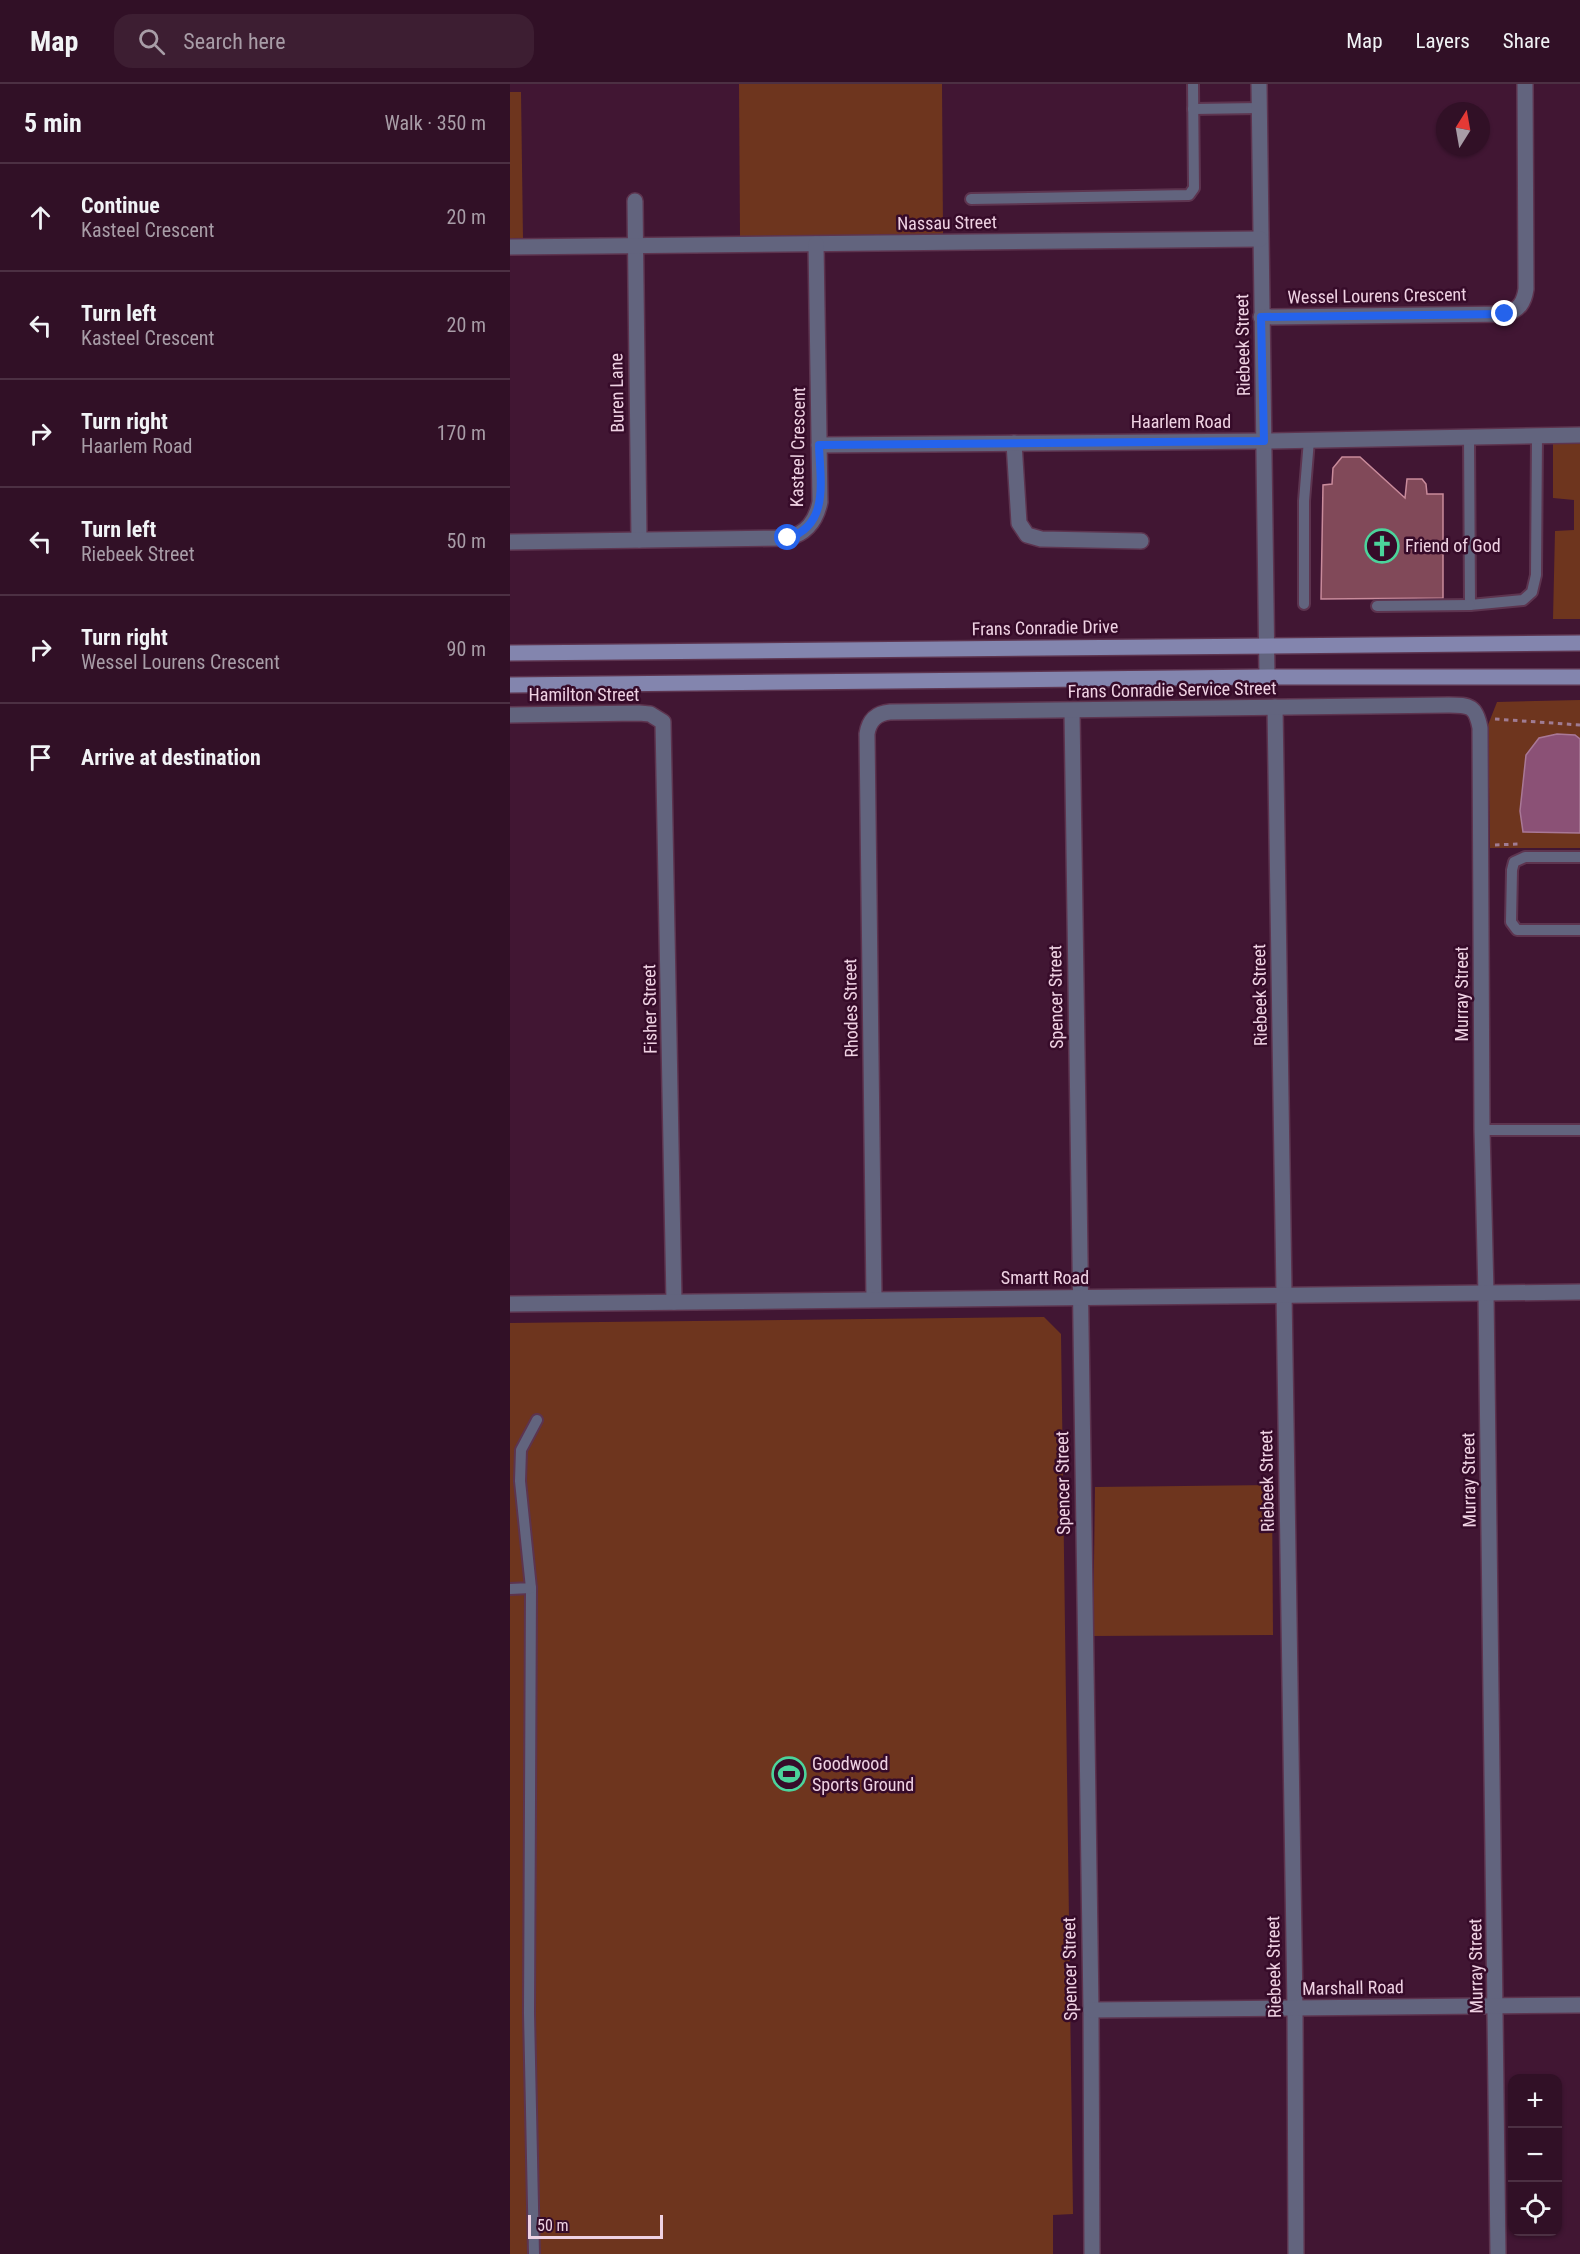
<!DOCTYPE html>
<meta charset="utf-8">
<style>
body{margin:0;font-family:"Roboto Condensed",sans-serif;background:#3d1e32;color:#f1f3f6}
.controls{position:absolute;right:18px;bottom:18px;display:grid;overflow:hidden;border-radius:12px;box-shadow:0 2px 4px #0004}
.controls button{width:54px;height:54px;display:grid;place-items:center;padding:0;border:0;border-bottom:2px solid #4c3043;background:#311026;color:#f1f3f6;font:30px sans-serif}
.compass{position:absolute;left:926px;top:18px;width:54px;height:54px;border-radius:50%;background:#311026;box-shadow:0 2px 4px #0004;rotate:11deg}
.scale{position:absolute;left:18px;bottom:15px;width:135px;box-sizing:border-box;padding-left:6px;border:3px solid #efd2e3;border-top:0;font-size:16px;line-height:21px;white-space:nowrap;color:#efd2e3;-webkit-text-stroke:4px #360b29;paint-order:stroke}
.stop{position:absolute;width:18px;height:18px;margin:-14px;border:4px solid #2563eb;border-radius:50%;background:#fff}
.stop.end{background:#2563eb;border-color:#fff;box-shadow:0 2px 6px #0008}
.list{margin:0;padding:0;list-style:none}
h2{display:flex;justify-content:space-between;align-items:center;height:78px;margin:0;padding:0 24px;font-size:26px}
h2 small{font-size:20px;font-weight:400;color:#a89da7}
.list li{display:grid;grid-template-columns:39px 1fr auto;gap:18px;align-items:center;box-sizing:border-box;height:108px;padding:0 24px;border-top:2px solid #4c3043}
.list b{display:block;font-size:22px;white-space:nowrap}
.list p{margin:0;font-size:20px;white-space:nowrap;color:#a89da7}
.list em{font-size:20px;font-style:normal;color:#a89da7}
.icon{flex:none;width:33px;height:33px;fill:none;stroke:currentColor;stroke-width:2;stroke-linecap:round;stroke-linejoin:round}
.map{position:relative;flex:none;width:1070px;height:2170px;overflow:hidden}
header{display:flex;align-items:center;gap:36px;box-sizing:border-box;height:84px;padding:0 30px;background:#311026;border-bottom:2px solid #4c3043}
header strong{font-size:28px}
nav{display:flex;gap:33px;margin-inline-start:auto;font-size:21px}
.search{width:420px;height:54px;background:#3d1e32;display:flex;align-items:center;gap:15px;box-sizing:border-box;padding:0 21px;border-radius:18px;color:#a89da7;font-size:22px}
main{display:flex}
aside{flex:1;background:#311026}
.map>svg:first-child{display:block}
</style>
<header>
<strong>Map</strong>
<div class="search"><svg class="icon" aria-label="search" viewBox="0 0 24 24"><circle cx="10" cy="10" r="6"/><path d="M15 15l6 6"/></svg>Search here</div>
<nav><a>Map</a><a>Layers</a><a>Share</a></nav>
</header>
<main>
<aside>
<h2>5 min<small>Walk · 350 m</small></h2>
<ul class="list">
<li><svg class="icon" aria-label="ahead" viewBox="0 0 24 24"><path d="M12 20V5M6 11l6-6 6 6"/></svg><div><b>Continue</b><p>Kasteel Crescent</p></div><em>20 m</em></li>
<li><svg class="icon" aria-label="left" viewBox="0 0 24 24"><path d="M17 20v-9H6M10 6l-5 5 5 5"/></svg><div><b>Turn left</b><p>Kasteel Crescent</p></div><em>20 m</em></li>
<li><svg class="icon" aria-label="right" viewBox="0 0 24 24"><path d="M7 20v-9h11M14 6l5 5-5 5"/></svg><div><b>Turn right</b><p>Haarlem Road</p></div><em>170 m</em></li>
<li><svg class="icon" aria-label="left" viewBox="0 0 24 24"><path d="M17 20v-9H6M10 6l-5 5 5 5"/></svg><div><b>Turn left</b><p>Riebeek Street</p></div><em>50 m</em></li>
<li><svg class="icon" aria-label="right" viewBox="0 0 24 24"><path d="M7 20v-9h11M14 6l5 5-5 5"/></svg><div><b>Turn right</b><p>Wessel Lourens Crescent</p></div><em>90 m</em></li>
<li><svg class="icon" aria-label="arrive" viewBox="0 0 24 24"><path d="M6 21V4h12l-3 4 3 4H6"/></svg><div><b>Arrive at destination</b></div></li>
</ul>
</aside>
<div class="map">
<svg width="1070" height="2170" viewBox="0 0 1070 2170">
<rect width="100%" height="100%" fill="#411633"/>
<g fill="#6e351e">
<polygon points="229,0 432,0 433,150 230,153"/>
<polygon points="0,8 11,8 13,155 0,155"/>
<polygon points="1043,354 1070,355 1070,535 1043,535 1045,447 1064,446 1064,416 1043,414"/>
<polygon points="1070,616 1070,764 980,764 978,641 987,618"/>
<polygon points="534,1233 551,1250 563,2130 543,2131 543,2170 0,2170 0,1239"/>
<polygon points="762,1401 763,1551 583,1552 585,1403"/>
</g>
<polygon fill="#8b5176" stroke="#a97897" stroke-width="1.5" points="1047,650 1065,651 1070,655 1070,749 1013,748 1010,727 1016,671 1029,654"/>
<polygon fill="#814959" stroke="#c98b9b" stroke-width="1.5" points="832,373 850,373 895,414 897,395 912,395 916,400 917,410 933,410 933,514 811,515 813,401 822,400 823,384"/>
<g fill="none" stroke-linecap="round" stroke-linejoin="round">
<defs>
<g id="service">
<polyline points="683,25 750,24"/>
<polyline points="461,115 679,111 684,104 683,0"/>
<polyline points="959,352 960,521 1013,516 1022,508 1026,491 1027,351"/>
<polyline points="794,520 794,417 799,356"/>
<polyline points="867,522 960,521"/>
<polyline points="1070,773 1015,773 1004,778 1002,786 1001,838 1007,846 1070,846"/>
<polyline points="972,1046 1070,1046"/>
<polyline points="21,1504 19,1929 24,2170"/>
<polyline points="0,1505 21,1504 10,1397 11,1366 27,1336"/>
</g>
<g id="minor">
<polyline points="749,0 757,593"/>
<polyline points="125,117 129,456"/>
<polyline points="0,163 750,155"/>
<path d="M751,233L995,230C1009,226 1014,219 1016,205L1015,0"/>
<polyline points="504,359 509,439 517,451 531,455 631,457"/>
<polyline points="309,361 754,357 1070,351"/>
<path d="M0,458L278,454C297,449 306,437 310,418L306,160"/>
<polyline points="765,623 785,1925 786,2170"/>
<polyline points="562,627 581,1926 582,2170"/>
<polyline points="0,631 129,629 140,630 153,638 164,1218"/>
<path d="M364,1215L357,650C359,636 367,629 380,628L939,621C960,621 966,622 970,644L972,1046L976,1210L988,2170"/>
<polyline points="0,1220 1070,1208"/>
<polyline points="581,1926 1070,1921"/>
</g>
<g id="secondary">
<polyline points="0,569 1070,559"/>
<polyline points="0,601 757,593 1070,593"/>
</g>
</defs>
<use href="#service" stroke="#5d344f" stroke-width="14"/>
<use href="#minor" stroke="#5d344f" stroke-width="18"/>
<use href="#secondary" stroke="#5d344f" stroke-width="18"/>
<g stroke="#a07c93" stroke-width="3" stroke-dasharray="4.5 4.5" stroke-linecap="butt">
<polyline points="985,635 1070,641"/>
<polyline points="985,761 1008,760"/>
</g>
<use href="#service" stroke="#62647e" stroke-width="10"/>
<use href="#minor" stroke="#62647e" stroke-width="15"/>
<use href="#secondary" stroke="#8385ae" stroke-width="15"/>
</g>
<g fill="none" stroke-linecap="round" stroke-linejoin="round">
<path stroke="#2563eb" stroke-width="8" d="M278,454C320,441 310,396 309,361L754,357L751,233L995,230"/>
</g>
<defs>
<symbol id="church-ring" viewBox="-11 -11 22 22"><circle r="9.5" fill="#360b29" stroke="#4bd49b" stroke-width="1.5"/><path d="M-1.2-6h2.4v3.5h3.3v2.4h-3.3V6h-2.4V-.1h-3.3v-2.4h3.3Z" fill="#4bd49b"/></symbol>
<symbol id="stadium-ring" viewBox="-11 -11 22 22"><circle r="9.5" fill="#360b29" stroke="#4bd49b" stroke-width="1.5"/><path d="M0-5a6.5 5 0 1 0 0 10a6.5 5 0 1 0 0-10ZM-3.5-1.8h7v3.6h-7Z" fill="#4bd49b"/></symbol>
</defs>
<g fill-rule="evenodd">
<use href="#church-ring" x="853" y="443" width="38" height="38"/>
<use href="#stadium-ring" x="260" y="1671" width="38" height="38"/>
</g>
<g text-anchor="middle" stroke-width="5" stroke-linejoin="round" paint-order="stroke">
<g font-size="18" fill="#efd2e3" stroke="#360b29">
<text transform="translate(437 139) rotate(-1)" y="6">Nassau Street</text>
<text transform="translate(867 212) rotate(-1)" y="6">Wessel Lourens Crescent</text>
<text transform="translate(733 261) rotate(-91)" y="6">Riebeek Street</text>
<text transform="translate(107 309) rotate(-91)" y="6">Buren Lane</text>
<text x="671" y="344">Haarlem Road</text>
<text transform="translate(288 363) rotate(-89)" y="6">Kasteel Crescent</text>
<text transform="translate(535 544) rotate(-1)" y="6">Frans Conradie Drive</text>
<text transform="translate(662 606) rotate(-1)" y="6">Frans Conradie Service Street</text>
<text x="74" y="617">Hamilton Street</text>
<text transform="translate(952 910) rotate(-90)" y="6">Murray Street</text>
<text transform="translate(750 911) rotate(-91)" y="6">Riebeek Street</text>
<text transform="translate(546 913) rotate(-91)" y="6">Spencer Street</text>
<text transform="translate(341 924) rotate(-91)" y="6">Rhodes Street</text>
<text transform="translate(140 925) rotate(-91)" y="6">Fisher Street</text>
<text x="535" y="1200">Smartt Road</text>
<text transform="translate(959 1396) rotate(-91)" y="6">Murray Street</text>
<text transform="translate(757 1397) rotate(-91)" y="6">Riebeek Street</text>
<text transform="translate(553 1399) rotate(-91)" y="6">Spencer Street</text>
<text transform="translate(966 1882) rotate(-91)" y="6">Murray Street</text>
<text transform="translate(764 1883) rotate(-91)" y="6">Riebeek Street</text>
<text transform="translate(560 1885) rotate(-91)" y="6">Spencer Street</text>
<text transform="translate(843 1904) rotate(-1)" y="6">Marshall Road</text>
</g>
<g font-size="18" fill="#efd2e3" stroke="#360b29" text-anchor="start">
<text x="895" y="468">Friend of God</text>
<text x="302" y="1686">Goodwood<tspan x="302" dy="21">Sports Ground</tspan></text>
</g>
</g>
</svg>
<div class="controls">
<button>+</button>
<button>−</button>
<button><svg class="icon" aria-label="locate" viewBox="0 0 24 24"><circle cx="12" cy="12" r="6"/><path d="M12 2v4M12 18v4M2 12h4M18 12h4"/></svg></button>
</div>
<svg class="compass" viewBox="-18 -18 36 36"><path d="M0-13l5 13h-10z" fill="#e53935"/><path d="M0 13l5-13h-10z" fill="#a89da7"/></svg>
<div class="scale">50 m</div>
<div class="stop" style="left:278px;top:454px"></div>
<div class="stop end" style="left:995px;top:230px"></div>
</div>
</main>
